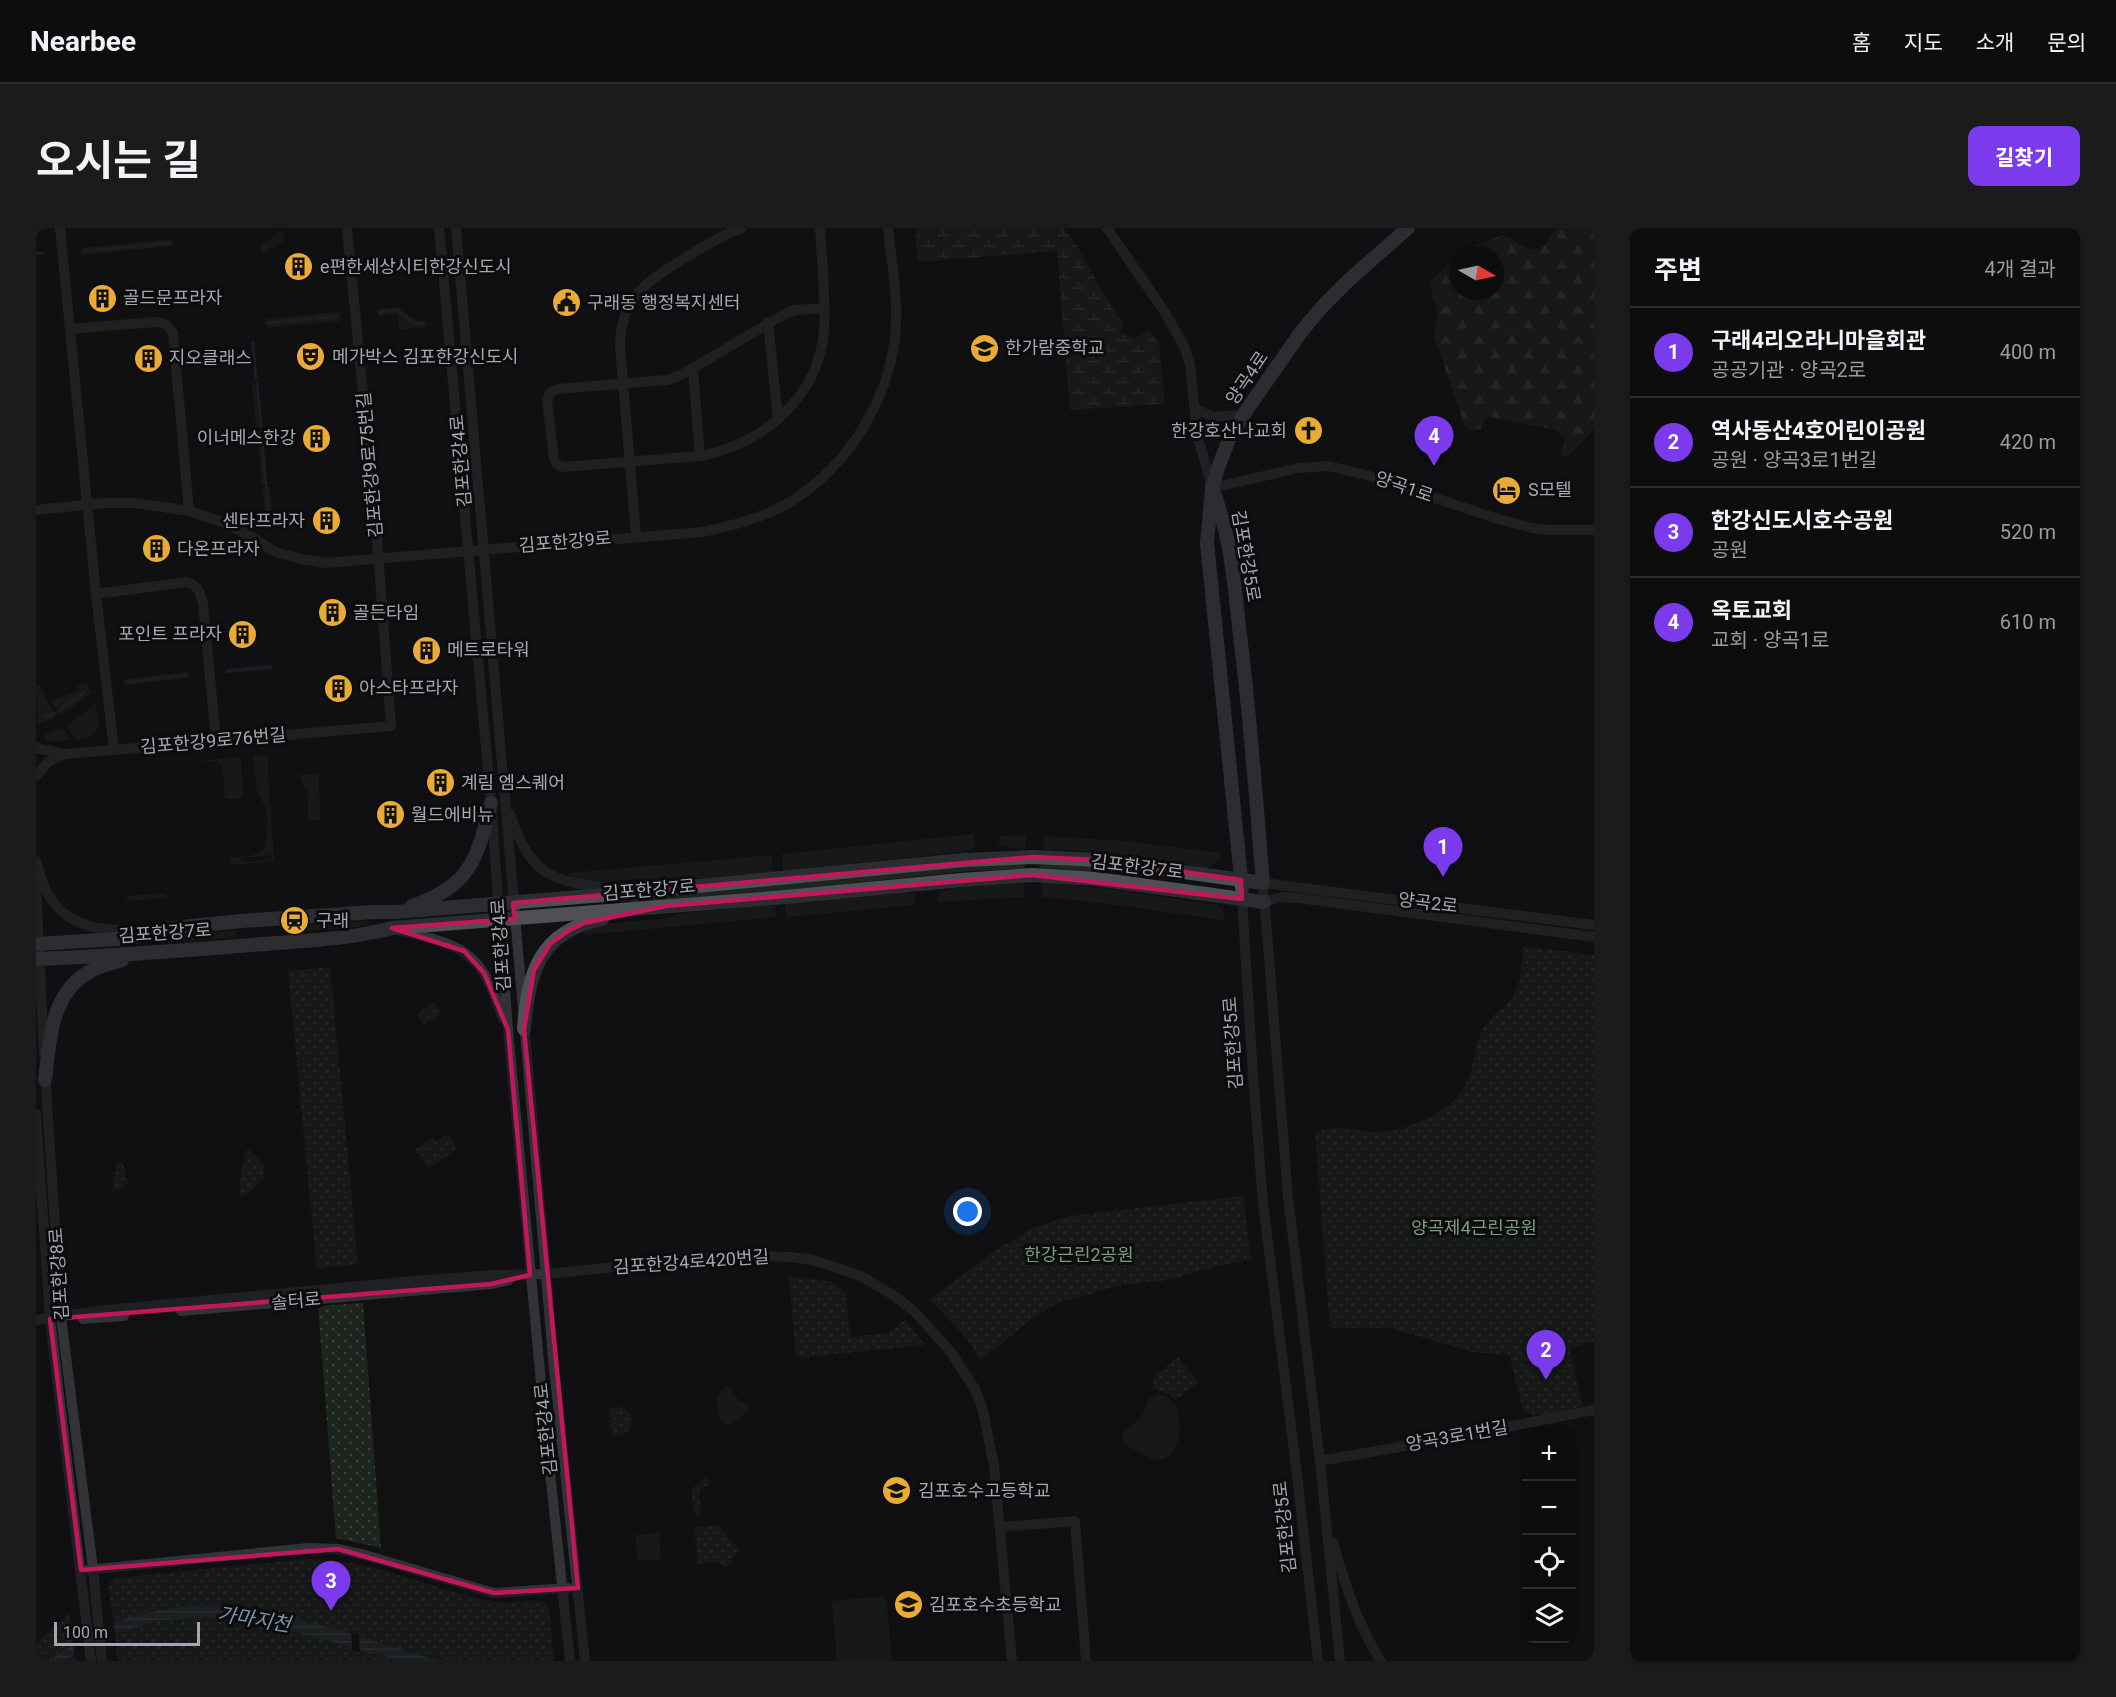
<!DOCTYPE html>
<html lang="ko">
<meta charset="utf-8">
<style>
body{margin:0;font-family:Roboto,"Noto Sans KR",sans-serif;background:#1b1b1c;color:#f1f3f6}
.controls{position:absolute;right:18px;bottom:18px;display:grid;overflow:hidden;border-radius:12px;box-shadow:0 2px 4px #0004}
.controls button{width:54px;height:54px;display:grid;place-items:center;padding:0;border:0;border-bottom:2px solid #2d2d2e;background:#0d0d0e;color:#f1f3f6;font:30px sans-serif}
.compass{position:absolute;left:1414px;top:18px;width:54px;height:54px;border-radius:50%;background:#0d0d0e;box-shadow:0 2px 4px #0004;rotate:99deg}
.scale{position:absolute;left:18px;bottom:15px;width:146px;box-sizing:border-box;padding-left:6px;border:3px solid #a3a8b2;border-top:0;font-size:16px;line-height:21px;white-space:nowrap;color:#a3a8b2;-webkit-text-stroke:4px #0c0c0d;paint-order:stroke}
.you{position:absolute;left:932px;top:984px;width:21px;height:21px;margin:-15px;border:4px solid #fff;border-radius:50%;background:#1a73e8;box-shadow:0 0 0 9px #1a73e833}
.badge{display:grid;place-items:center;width:39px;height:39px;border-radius:50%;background:#7c3aed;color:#fff;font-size:20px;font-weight:700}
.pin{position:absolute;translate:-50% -50px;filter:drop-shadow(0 2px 3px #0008)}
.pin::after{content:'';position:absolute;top:32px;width:21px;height:18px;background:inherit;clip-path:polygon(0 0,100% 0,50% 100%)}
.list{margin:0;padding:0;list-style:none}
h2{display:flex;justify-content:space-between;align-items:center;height:78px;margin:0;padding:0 24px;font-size:26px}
h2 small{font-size:20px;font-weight:400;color:#9a9c9e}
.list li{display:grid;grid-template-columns:39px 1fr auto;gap:18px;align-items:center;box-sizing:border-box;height:90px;padding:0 24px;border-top:2px solid #2d2d2e}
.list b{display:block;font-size:22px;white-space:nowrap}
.list p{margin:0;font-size:20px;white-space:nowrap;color:#9a9c9e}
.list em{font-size:20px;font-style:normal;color:#9a9c9e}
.icon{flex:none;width:33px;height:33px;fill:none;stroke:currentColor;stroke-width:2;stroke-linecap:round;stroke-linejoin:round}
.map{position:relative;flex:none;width:1558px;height:1433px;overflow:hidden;border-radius:12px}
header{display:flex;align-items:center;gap:36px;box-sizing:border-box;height:84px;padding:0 30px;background:#0d0d0e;border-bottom:2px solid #2d2d2e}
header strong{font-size:28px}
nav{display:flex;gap:33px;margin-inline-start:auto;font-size:21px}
.intro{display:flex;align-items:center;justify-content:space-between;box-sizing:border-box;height:144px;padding:0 36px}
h1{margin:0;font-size:42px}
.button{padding:15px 27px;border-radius:12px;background:#7c3aed;color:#fff;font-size:21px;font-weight:700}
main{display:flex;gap:36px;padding:0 36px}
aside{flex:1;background:#0d0d0e;border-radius:12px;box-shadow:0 2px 4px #0004}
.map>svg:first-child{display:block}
</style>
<header>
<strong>Nearbee</strong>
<nav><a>홈</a><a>지도</a><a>소개</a><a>문의</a></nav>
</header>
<div class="intro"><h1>오시는 길</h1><a class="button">길찾기</a></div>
<main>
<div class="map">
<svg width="1558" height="1433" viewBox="0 0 1558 1433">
<defs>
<pattern id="forest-firs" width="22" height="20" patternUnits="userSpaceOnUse" patternTransform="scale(1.5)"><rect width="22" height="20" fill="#1e251e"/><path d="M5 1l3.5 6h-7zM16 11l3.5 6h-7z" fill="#3c423c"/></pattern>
<pattern id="wetland-marsh" width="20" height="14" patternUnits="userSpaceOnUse" patternTransform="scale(1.5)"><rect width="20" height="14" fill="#1e251e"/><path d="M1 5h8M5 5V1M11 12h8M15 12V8" fill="none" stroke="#3c423c"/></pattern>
<pattern id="park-dots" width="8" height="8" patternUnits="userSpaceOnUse" patternTransform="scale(1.5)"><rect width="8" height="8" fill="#1e251e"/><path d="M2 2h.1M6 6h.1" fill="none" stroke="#3c423c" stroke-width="1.8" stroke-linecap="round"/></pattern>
<pattern id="water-rules" width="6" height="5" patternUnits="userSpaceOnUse" patternTransform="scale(1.5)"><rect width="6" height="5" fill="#2a3137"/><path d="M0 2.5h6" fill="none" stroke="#464c52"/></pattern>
</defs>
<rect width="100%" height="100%" fill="#111112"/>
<g fill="#1e251e" fill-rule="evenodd">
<polygon points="241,3 247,3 248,13 226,26 225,16 241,7"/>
<polygon points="135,11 135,14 50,23 135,16 135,18 47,27 45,23 46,20"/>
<polygon points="362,79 380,93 390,93 391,99 363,102 361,86 342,88 341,81"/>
<polygon points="304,84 305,93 231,100 231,96 302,88 231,94 230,91"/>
<polygon points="216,154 219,155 223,199 220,199"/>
<polygon points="221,203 224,203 229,256 226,256"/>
<polygon points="230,259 232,290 234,291 231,259 234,259 236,297 230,293 226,260"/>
<polygon points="234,437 236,441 234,442 189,445 189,443 191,441"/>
<polygon points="150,444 153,445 154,448 151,450 91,457 88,456 87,453 90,451"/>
<path d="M47,455L51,457L56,465L24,487L15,473C24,468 32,468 41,463L43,456Z"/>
<polygon points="0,458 4,458 20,490 2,495"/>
<path d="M60,476C63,501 67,507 39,512L31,498Z"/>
<polygon points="25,501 28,502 35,512 14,514 9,512 10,506"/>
<path d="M231,526L238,633L195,637L194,630C208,629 221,630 230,618L231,584L229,578L221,564L217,527ZM236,627V632L206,634V630Z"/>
<polygon points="203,529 205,534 207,565 204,570 189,571 187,543 184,535 181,533 146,535"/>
<polygon points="282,546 285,592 272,593 272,568 263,547"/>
<polygon points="937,606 940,619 925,624 747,643 746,626"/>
<polygon points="990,607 989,622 963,617 963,608"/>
<polygon points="1008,608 1089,613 1185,625 1184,631 1172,640 1064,624 1007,621"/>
<polygon points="736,627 737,644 616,654 600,651 559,654 533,649 533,645"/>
<polygon points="968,635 990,637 987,641 932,643 771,660 596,674 593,672 594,670"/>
<polygon points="1005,636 1060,639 1062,642 1059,644 1004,641 1003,638"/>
<polygon points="1006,654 1073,661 1181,677 1187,683 1188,692 1058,674 1006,669"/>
<polygon points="988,655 988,669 903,674 903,664 931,658"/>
<polygon points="861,664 879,666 879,677 750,689 749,676"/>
<polygon points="130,665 131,670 91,673 91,668"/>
<polygon points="739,676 740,689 548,707 547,700 563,696 626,691 654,684"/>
<polygon points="331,693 333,695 331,698 251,705 251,699"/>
<polygon points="200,703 201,709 135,715 131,713 135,709"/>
<polygon points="692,1158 704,1174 707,1173 714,1182 695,1196 688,1197 683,1189 681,1169 685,1163"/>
<path d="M1123,1166C1154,1172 1147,1230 1124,1232C1115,1233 1103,1222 1094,1220C1075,1206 1098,1199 1105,1189C1109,1183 1111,1176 1113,1170Z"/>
<polygon points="623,1305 625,1331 602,1333 599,1307"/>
<polygon points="850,1368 856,1433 801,1433 796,1373"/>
</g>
<path fill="url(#forest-firs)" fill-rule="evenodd" d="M1521,0H1558V201L1531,229L1525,227L1529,214V209L1520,202L1453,189L1449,190L1445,201L1434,203L1429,198L1398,108L1402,85L1394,58L1395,54L1402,46L1427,23L1466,7C1479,10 1490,27 1506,19C1514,15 1513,5 1521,0ZM1423,27H1459V63H1423Z"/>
<polygon fill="url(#wetland-marsh)" points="879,0 1027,0 1042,19 1067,65 1087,95 1084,105 1099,111 1113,101 1123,116 1129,176 1034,182 1021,23 882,34"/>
<g fill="url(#park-dots)">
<path d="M1487,718L1558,727V1113L1534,1120L1546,1178C1531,1181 1498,1195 1487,1181L1473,1127L1437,1124L1354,1100H1294L1279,903C1286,902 1294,900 1302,900C1314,900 1326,904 1338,904C1370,904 1413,886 1429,858C1439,840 1437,819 1447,801C1452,791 1461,785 1469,778C1486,762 1486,740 1487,718Z"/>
<polygon points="294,739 322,1036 281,1041 252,743"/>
<polygon points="398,774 406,785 389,797 381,787"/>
<polygon points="412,906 422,920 392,941 379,922 396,910 402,913"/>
<path d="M212,921C217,926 226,933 228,940C232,953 213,965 204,969C202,954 208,939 209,924Z"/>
<polygon points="86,933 92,955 84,961 76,962 81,934"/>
<path d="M1207,968L1215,1031L1177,1039L1139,1051L1085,1057L1022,1075L1004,1085L944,1132L931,1111L894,1071C925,1049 956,1022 990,1004C1003,997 1019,992 1034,988Z"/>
<polygon points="753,1048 796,1054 810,1064 814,1109 851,1105 869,1092 889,1117 760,1130"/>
<polygon points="327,1075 345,1320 300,1310 282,1078"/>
<polygon points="1142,1129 1162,1155 1139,1172 1134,1167 1118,1161 1117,1150"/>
<path d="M586,1179L595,1186L596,1195C593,1203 587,1209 578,1208L575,1206L573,1180Z"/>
<polygon points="669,1249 673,1254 672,1257 665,1260 663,1264 665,1286 660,1287 658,1284 656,1261"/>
<polygon points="682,1297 703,1321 691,1339 678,1334 662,1336 658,1300"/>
<path d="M270,1331C334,1330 391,1360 453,1373C471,1377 489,1371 507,1373L513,1381L518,1433H82L73,1360L75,1353L78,1350Z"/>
<polygon points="33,1385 39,1433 0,1433 0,1416"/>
</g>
<path fill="url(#water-rules)" d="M161,1377C245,1378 325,1411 405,1433H366L227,1395L194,1390L161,1389L128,1392L104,1398L72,1408L46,1421L29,1433H13C63,1396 99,1384 161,1377Z"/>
<g fill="#111112">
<polygon points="77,1392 80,1409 39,1430 37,1412"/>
<polygon points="315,1404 323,1406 324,1425 316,1422"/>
</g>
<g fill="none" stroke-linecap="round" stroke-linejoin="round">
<g stroke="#2a3137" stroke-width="3">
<polyline points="50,23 135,15"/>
<polyline points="0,25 7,25"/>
<polyline points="343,84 360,82 379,96 388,95"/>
<polyline points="281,90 301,89"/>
<polyline points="231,95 276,91"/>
<polyline points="217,115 220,151"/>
<polyline points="221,155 225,198"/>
<polyline points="225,203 230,256"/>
<polyline points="230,259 233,290"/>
<polyline points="191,443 235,439"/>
<polyline points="130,450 151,447"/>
<polyline points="91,454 125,450"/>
<polyline points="22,483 48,464"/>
<polyline points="9,489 19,485"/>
</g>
<g stroke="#323337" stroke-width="10">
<polyline points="24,0 60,366 78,522 355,498 341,311 311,0"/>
<polyline points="403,0 455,575 472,802 509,1197 534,1433"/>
<polyline points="420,0 517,1130 549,1433"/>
<path d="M784,0C786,34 790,68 788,102C783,169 727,216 664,228L528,239L522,237L518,232L511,171L515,164L522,161L631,152L645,147L749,86L759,82L788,80"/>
<polyline points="1071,0 1128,83 1148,118 1154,136 1161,206 1176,260 1262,240 1292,238 1330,247 1462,291 1496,300 1511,302 1558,302"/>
<polyline points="732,94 742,191"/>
<path d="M35,101L120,94C129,95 132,97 137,105L153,283"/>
<polyline points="657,141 664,228"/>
<polyline points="1159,181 1177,189 1207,187"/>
<path d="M0,282L68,275H100L153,283L189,295L216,309L239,324L265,331L290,335L666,304C697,298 731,289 757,272C812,237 851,175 859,110C863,74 856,36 852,0"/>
<path d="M600,308L584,119C584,67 613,53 652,28C669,18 687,6 706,0"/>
<path d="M60,366L151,354C163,358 164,364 167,376L180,512"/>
<polyline points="0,520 29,526 78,522"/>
<polyline points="0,548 13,533 29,526"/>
<path d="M474,586C496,653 520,654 584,661"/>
<path d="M0,633C3,642 5,652 9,660C28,703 72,704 113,701"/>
<polyline points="0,658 8,825"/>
<polyline points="1206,671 1217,847 1227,975 1261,1247 1282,1433"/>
<polyline points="1228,674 1246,669 1262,670 1558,709"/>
<path d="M362,702C394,710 428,714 447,744C456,758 461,776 467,791"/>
<polyline points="9,844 25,1089 57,1341 66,1433"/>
<polyline points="0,886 14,1091 55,1433"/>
<polyline points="145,1083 455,1056 473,1052"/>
<polyline points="47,1091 88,1088"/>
<polyline points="0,1092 60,1083 367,1054 456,1047 511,1046 666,1030 716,1028 755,1029 777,1032 799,1039 825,1048 860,1069 879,1084 914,1123 939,1161 947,1183 958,1238 976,1433"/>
<polyline points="1284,1233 1414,1210 1558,1182"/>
<polyline points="964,1299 1039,1293 1050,1433"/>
<path d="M1297,1314C1309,1356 1321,1396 1345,1433"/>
<polyline points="51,1342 272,1320 302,1321 329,1327 458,1365 532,1360"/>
<polyline points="1304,1433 1284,1233 1252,969 1227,655 1558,697"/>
</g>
<g stroke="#4e5056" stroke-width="14">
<polyline points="1206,660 1171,315 1176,260 1183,237 1194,209 1212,180 1265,104 1286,79 1314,51 1372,0"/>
<path d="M376,678C435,657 441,632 455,575"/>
<path d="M0,716L96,710L128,701L205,693L338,684H359L580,666L928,632L997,629L1063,632L1227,655C1220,570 1214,484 1203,399C1198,351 1194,305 1176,260"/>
<path d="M0,731C72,728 143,723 215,717C262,713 311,712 356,700L749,669L925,652L996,647L1060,651L1228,674"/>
<path d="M488,801C492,744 504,703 566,691"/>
<path d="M9,852C14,811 15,760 59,741C67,737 77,735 86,732"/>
</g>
</g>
<path d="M0 0H1558V1433H0ZM997,629L1063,632L1205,652L1206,671L996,647L630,678L548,695L532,703L514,716L498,742L488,801L542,1360L458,1365L302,1321L45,1342L14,1091L455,1056L494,1047L472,802L448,745L428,723L356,700L479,691L477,675Z" fill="#111112" fill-opacity=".55" fill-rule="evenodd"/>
<path fill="none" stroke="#c2185b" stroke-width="4.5" stroke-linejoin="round" d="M997,629L1063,632L1205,652L1206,671L996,647L630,678L548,695L532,703L514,716L498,742L488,801L542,1360L458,1365L302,1321L45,1342L14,1091L455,1056L494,1047L472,802L448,745L428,723L356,700L479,691L477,675Z"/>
<defs>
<symbol id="building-disc" viewBox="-11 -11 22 22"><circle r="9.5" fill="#e9ab33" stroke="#0c0c0d"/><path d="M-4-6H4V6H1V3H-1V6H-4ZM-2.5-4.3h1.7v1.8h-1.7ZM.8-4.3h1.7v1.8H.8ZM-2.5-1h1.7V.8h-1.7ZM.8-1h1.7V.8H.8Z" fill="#111"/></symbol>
<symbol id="civic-disc" viewBox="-11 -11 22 22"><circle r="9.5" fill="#e9ab33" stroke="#0c0c0d"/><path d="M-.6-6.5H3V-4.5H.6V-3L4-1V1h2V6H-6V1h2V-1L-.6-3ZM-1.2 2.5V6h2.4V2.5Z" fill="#111"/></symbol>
<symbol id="school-disc" viewBox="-11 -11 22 22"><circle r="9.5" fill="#e9ab33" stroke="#0c0c0d"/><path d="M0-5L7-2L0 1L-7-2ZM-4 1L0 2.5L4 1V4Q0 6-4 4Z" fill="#111"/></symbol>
<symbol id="theatre-disc" viewBox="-11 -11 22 22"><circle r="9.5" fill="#e9ab33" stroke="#0c0c0d"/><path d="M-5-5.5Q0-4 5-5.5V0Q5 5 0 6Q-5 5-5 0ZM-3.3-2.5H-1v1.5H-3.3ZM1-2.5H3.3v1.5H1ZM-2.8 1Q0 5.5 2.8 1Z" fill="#111"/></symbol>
<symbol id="church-disc" viewBox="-11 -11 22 22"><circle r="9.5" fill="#e9ab33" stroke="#0c0c0d"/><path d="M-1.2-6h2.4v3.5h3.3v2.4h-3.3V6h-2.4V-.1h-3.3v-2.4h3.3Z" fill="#111"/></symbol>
<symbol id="hotel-disc" viewBox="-11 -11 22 22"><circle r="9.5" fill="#e9ab33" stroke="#0c0c0d"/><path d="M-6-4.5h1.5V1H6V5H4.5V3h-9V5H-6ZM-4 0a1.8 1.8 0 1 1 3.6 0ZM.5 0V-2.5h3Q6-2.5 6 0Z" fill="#111"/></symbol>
<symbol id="station-disc" viewBox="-11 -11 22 22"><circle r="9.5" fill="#e9ab33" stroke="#0c0c0d"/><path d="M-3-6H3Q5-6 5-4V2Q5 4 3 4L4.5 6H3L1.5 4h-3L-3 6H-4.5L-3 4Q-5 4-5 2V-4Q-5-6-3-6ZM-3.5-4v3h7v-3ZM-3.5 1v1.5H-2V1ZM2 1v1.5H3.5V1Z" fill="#111"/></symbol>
</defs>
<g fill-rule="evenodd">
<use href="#building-disc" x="246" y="22" width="33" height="33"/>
<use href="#building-disc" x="50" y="54" width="33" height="33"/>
<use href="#civic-disc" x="514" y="58" width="33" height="33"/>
<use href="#school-disc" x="932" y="104" width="33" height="33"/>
<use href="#theatre-disc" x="258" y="112" width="33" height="33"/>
<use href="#building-disc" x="96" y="114" width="33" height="33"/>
<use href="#church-disc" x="1256" y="186" width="33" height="33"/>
<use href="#building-disc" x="264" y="194" width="33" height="33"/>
<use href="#hotel-disc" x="1454" y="246" width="33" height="33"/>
<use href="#building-disc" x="274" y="276" width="33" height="33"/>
<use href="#building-disc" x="104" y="304" width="33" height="33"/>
<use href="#building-disc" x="280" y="368" width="33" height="33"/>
<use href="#building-disc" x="190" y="390" width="33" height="33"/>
<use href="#building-disc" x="374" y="406" width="33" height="33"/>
<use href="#building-disc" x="286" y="444" width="33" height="33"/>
<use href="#building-disc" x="388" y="538" width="33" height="33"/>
<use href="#building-disc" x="338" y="570" width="33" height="33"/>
<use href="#station-disc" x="242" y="676" width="33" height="33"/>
<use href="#school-disc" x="844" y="1246" width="33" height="33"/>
<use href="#school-disc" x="856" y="1360" width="33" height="33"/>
</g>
<g text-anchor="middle" stroke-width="6" stroke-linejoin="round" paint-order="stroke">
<g font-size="18" fill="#a3a8b2" stroke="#0c0c0d" text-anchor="start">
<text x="284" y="45">e편한세상시티한강신도시</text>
<text x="87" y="76">골드문프라자</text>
<text x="551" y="81">구래동 행정복지센터</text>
<text x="969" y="126">한가람중학교</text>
<text x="296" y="135">메가박스 김포한강신도시</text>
<text x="133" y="136">지오클래스</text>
<text x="1251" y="209" text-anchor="end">한강호산나교회</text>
<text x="260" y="216" text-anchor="end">이너메스한강</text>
<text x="1492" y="268">S모텔</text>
<text x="269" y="299" text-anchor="end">센타프라자</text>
<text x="141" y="327">다온프라자</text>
<text x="317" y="391">골든타임</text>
<text x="186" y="412" text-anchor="end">포인트 프라자</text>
<text x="411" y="428">메트로타워</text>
<text x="323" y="466">아스타프라자</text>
<text x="425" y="561">계림 엠스퀘어</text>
<text x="375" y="593">월드에비뉴</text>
<text x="280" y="699">구래</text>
<text x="882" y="1269">김포호수고등학교</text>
<text x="893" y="1383">김포호수초등학교</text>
</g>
<g font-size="18" fill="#a3a8b2" stroke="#0c0c0d">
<text transform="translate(1211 150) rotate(-56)" y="6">양곡4로</text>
<text transform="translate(425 233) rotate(-95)" y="6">김포한강4로</text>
<text transform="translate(334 237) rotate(-95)" y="6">김포한강9로75번길</text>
<text transform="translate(1368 259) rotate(19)" y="6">양곡1로</text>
<text transform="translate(529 314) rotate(-5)" y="6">김포한강9로</text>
<text transform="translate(1210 328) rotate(80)" y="6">김포한강5로</text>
<text transform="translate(177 513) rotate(-5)" y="6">김포한강9로76번길</text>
<text transform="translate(1101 639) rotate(7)" y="6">김포한강7로</text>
<text transform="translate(613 662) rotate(-5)" y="6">김포한강7로</text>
<text transform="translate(1392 675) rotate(7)" y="6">양곡2로</text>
<text transform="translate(129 705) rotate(-4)" y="6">김포한강7로</text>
<text transform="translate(465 717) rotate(-94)" y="6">김포한강4로</text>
<text transform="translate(1197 815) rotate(-94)" y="6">김포한강5로</text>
<text transform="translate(655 1034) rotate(-4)" y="6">김포한강4로420번길</text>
<text transform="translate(23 1046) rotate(-94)" y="6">김포한강8로</text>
<text transform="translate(260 1073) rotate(-5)" y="6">솔터로</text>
<text transform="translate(510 1201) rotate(-96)" y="6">김포한강4로</text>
<text transform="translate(1421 1208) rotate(-10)" y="6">양곡3로1번길</text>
<text transform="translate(1249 1299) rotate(-96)" y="6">김포한강5로</text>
</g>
<g font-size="18" fill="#7a9d7d" stroke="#0c0c0d">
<text x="1438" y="1006">양곡제4근린공원</text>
<text x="1043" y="1033">한강근린2공원</text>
</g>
<g font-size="20" font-style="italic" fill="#7b95ad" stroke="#0c0c0d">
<text transform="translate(218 1391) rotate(9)" y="7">가마지천</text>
</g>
</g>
</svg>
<div class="controls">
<button>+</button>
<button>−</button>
<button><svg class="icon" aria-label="locate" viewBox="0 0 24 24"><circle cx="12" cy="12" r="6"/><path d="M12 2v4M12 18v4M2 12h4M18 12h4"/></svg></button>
<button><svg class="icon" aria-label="layers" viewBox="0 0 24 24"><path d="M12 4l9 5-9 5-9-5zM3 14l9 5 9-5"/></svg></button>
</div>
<svg class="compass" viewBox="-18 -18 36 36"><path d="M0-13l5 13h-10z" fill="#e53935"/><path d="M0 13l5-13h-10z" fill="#9a9c9e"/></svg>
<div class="scale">100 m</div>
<div class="you"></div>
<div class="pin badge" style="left:1407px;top:649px">1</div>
<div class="pin badge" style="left:1510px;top:1152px">2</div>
<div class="pin badge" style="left:295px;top:1383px">3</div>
<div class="pin badge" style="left:1398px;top:238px">4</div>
</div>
<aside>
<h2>주변<small>4개 결과</small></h2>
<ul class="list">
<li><span class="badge">1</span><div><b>구래4리오라니마을회관</b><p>공공기관 · 양곡2로</p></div><em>400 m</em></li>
<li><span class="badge">2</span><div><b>역사동산4호어린이공원</b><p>공원 · 양곡3로1번길</p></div><em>420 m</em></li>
<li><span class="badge">3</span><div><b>한강신도시호수공원</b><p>공원</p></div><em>520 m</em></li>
<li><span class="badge">4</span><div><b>옥토교회</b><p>교회 · 양곡1로</p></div><em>610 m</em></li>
</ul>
</aside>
</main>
